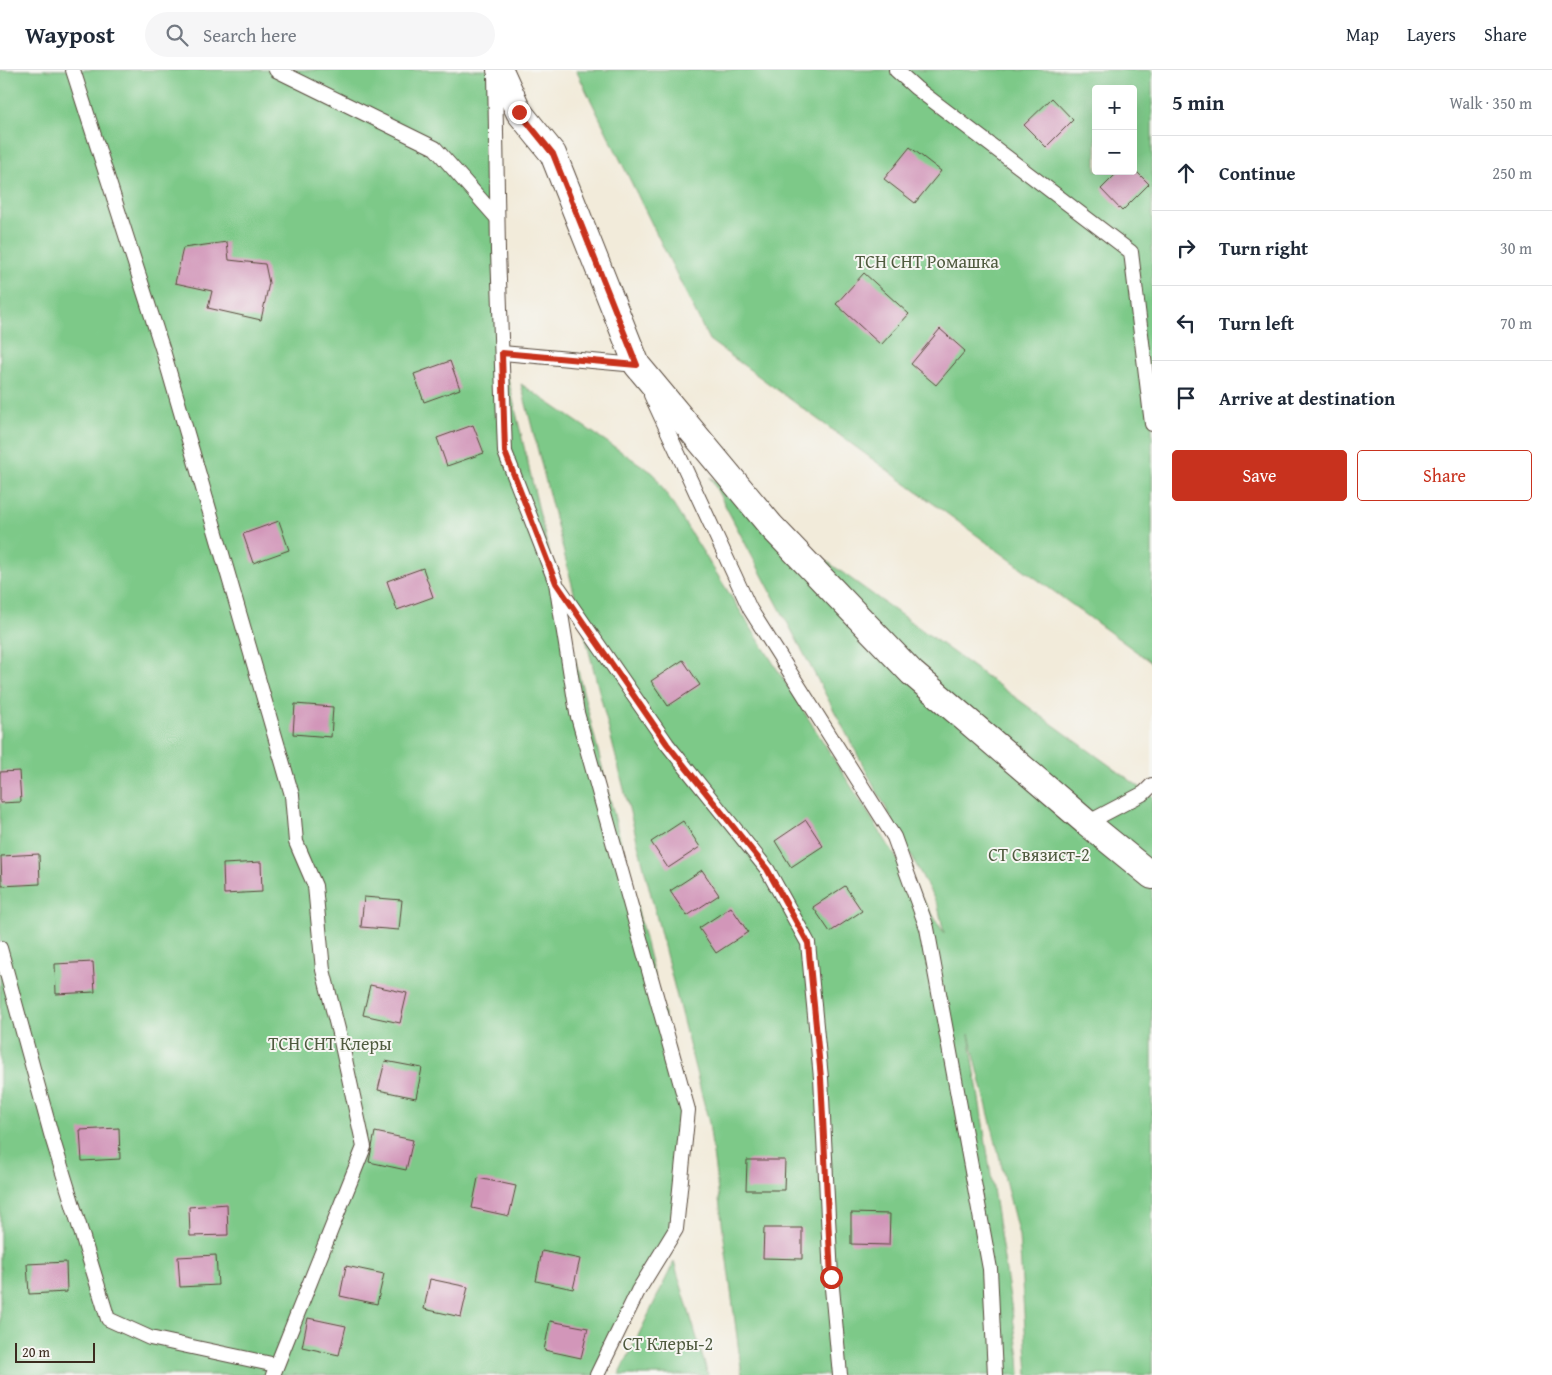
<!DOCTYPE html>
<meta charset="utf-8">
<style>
body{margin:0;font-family:"Gentium Book Plus",serif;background:#f6f6f7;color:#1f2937}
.controls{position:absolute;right:15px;top:15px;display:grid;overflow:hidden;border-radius:5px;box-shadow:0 5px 20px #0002}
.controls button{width:45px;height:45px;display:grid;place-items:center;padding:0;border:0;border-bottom:1px solid #e0e1e3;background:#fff;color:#1f2937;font:25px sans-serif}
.scale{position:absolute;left:15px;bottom:12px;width:80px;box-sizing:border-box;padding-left:5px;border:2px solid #3b2a1e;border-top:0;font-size:14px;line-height:18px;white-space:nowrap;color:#3b2a1e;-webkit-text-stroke:4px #f6f6f2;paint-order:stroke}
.stop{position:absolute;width:15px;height:15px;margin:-11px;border:4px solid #c8321e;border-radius:50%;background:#fff}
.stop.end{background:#c8321e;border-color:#fff;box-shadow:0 1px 5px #0008}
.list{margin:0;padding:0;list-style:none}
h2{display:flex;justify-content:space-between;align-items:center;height:65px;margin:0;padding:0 20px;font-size:21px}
h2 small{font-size:16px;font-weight:400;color:#747a83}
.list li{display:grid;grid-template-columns:32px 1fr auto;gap:15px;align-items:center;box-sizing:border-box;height:75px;padding:0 20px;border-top:1px solid #e0e1e3}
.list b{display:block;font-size:19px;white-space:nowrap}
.list em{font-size:16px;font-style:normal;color:#747a83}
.actions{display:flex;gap:10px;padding:15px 20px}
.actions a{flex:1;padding:11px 0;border:1px solid #c8321e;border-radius:5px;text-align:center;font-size:18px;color:#c8321e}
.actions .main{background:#c8321e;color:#fff}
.icon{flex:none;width:28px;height:28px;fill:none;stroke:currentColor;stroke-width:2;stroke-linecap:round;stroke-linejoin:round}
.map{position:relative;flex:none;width:1152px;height:1305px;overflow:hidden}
header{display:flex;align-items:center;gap:30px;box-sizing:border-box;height:70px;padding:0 25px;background:#fff;border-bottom:1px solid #e0e1e3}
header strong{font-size:24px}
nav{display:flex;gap:28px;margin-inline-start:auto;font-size:18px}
.search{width:350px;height:45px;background:#f6f6f7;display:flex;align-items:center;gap:12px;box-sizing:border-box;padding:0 18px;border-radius:28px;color:#747a83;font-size:19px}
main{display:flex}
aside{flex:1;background:#fff}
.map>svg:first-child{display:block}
</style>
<header>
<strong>Waypost</strong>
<div class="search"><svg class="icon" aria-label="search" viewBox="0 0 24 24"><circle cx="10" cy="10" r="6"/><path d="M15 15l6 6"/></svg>Search here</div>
<nav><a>Map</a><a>Layers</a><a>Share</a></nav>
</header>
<main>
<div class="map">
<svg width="1152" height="1305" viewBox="0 0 1152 1305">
<rect width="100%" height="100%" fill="#f6f6f2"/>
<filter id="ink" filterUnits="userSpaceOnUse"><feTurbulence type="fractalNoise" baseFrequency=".02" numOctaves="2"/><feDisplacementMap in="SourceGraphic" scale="10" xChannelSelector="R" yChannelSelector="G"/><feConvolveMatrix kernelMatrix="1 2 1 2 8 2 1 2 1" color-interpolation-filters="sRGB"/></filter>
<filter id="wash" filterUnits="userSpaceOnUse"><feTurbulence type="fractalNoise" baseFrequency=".0096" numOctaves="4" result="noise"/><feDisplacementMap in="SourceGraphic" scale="20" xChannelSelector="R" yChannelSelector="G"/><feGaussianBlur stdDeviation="1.12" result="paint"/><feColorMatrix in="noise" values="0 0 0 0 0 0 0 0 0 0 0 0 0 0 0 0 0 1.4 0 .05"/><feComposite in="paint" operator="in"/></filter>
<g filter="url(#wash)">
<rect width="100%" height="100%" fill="#f2ebda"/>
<g fill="#7dc988" stroke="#5c7a53" fill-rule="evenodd">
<polygon points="0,0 495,0 502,283 556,513 685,1029 676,1159 596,1305 0,1305"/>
<path d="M576,0H1152V593L709,270ZM1096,19H1133V101H1096Z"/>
<polygon points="521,314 653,403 944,863 938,836 710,407 1152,726 1152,1305 1028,1305 1019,1166 969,964 1019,1286 1020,1305 742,1305 709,1053"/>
<polygon points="674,1192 708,1305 619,1305"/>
</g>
<g id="blocks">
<g fill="#d296b9">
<polygon points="1052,28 1073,50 1046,77 1024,55"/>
<polygon points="910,77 941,101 915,133 884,109"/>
<polygon points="1133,98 1149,114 1122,141 1101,119 1119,101 1133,101"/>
<polygon points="227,172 229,190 265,194 269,213 261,250 208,238 212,221 175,213 183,178"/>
<polygon points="864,203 909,244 881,275 836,234"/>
<polygon points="940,259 965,281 936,315 911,294"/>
<polygon points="450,291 460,319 424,332 414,304"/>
<polygon points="473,355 484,383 447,396 437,368"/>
<polygon points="279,451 289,480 253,493 243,464"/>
<polygon points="423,498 433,527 397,540 387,511"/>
<polygon points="683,590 700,615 668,636 651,611"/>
<polygon points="295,634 333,637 331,667 293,664"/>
<polygon points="19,701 21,732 0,733 0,702"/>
<polygon points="806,750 823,776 791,797 775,771"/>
<polygon points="683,751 700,777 668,798 651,772"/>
<polygon points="39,784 40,814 2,816 1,786"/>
<polygon points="261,792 262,822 224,824 223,794"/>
<polygon points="702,800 719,825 687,846 670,821"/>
<polygon points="845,816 862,841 830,862 813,837"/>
<polygon points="364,827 402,830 399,860 361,857"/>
<polygon points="731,837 748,862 716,883 699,858"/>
<polygon points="93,892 95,922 56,924 55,894"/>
<polygon points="370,915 407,923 400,953 363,945"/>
<polygon points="385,991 422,998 416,1028 378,1020"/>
<polygon points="119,1058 120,1089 82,1091 80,1060"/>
<polygon points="375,1062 413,1070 406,1100 369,1092"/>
<polygon points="747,1090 785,1090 784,1120 746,1120"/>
<polygon points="478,1108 516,1116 509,1146 472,1138"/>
<polygon points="227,1134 228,1165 190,1166 189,1137"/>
<polygon points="851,1143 890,1144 889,1175 851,1174"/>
<polygon points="764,1158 802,1158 802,1189 763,1188"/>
<polygon points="542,1181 580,1189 573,1219 536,1211"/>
<polygon points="216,1185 218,1215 180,1217 178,1187"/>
<polygon points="66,1192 67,1222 29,1224 27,1194"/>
<polygon points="346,1196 384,1204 377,1234 340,1226"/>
<polygon points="430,1209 468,1217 461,1247 424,1239"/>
<polygon points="308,1248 346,1256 339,1285 302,1277"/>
<polygon points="550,1251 588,1258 581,1288 544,1280"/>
</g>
</g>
</g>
<g filter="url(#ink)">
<use href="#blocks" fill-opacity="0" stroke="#56473a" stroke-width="1"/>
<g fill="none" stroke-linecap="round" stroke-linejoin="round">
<defs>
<g id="service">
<polyline points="73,0 164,284 292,725 296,772 315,816 323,900 341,971 364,1077 273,1305"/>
<polyline points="276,0 435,78 497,148"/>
<polyline points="896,0 916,18 1131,182 1152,354"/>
<polyline points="495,3 498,181 505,382 556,513 577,643 688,1040 676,1159 638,1221 597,1305"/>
<polyline points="502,283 637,295 638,298"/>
<polyline points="651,325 750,539 894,767 927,858 990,1199 995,1305"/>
<polyline points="559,518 667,674 767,799 808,873 821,1008 831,1207 840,1305"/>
<polyline points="1087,753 1144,723 1152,715"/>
<polyline points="0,878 51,1064 108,1249 150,1268 276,1295"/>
</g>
<polyline id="minor" points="500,0 519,42 553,84 637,295 771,456 912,603 1087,753 1152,806"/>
</defs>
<use href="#service" stroke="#56473a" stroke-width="16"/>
<use href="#minor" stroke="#56473a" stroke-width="28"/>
<use href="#service" stroke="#fff" stroke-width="14"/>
<use href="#minor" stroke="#fff" stroke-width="26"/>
</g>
</g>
<g fill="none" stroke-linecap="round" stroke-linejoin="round" filter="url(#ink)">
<polyline stroke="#c8321e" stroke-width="6" points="519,42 553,84 637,295 502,283 505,382 556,513 667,674 767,799 808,873 821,1008 831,1207"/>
</g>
<g text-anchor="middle" stroke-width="4" stroke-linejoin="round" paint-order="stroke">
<g font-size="18" fill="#4f5a3e" stroke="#f6f6f2">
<text x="927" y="198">ТСН СНТ Ромашка</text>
<text x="1039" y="791">СТ Связист-2</text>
<text x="330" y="980">ТСН СНТ Клеры</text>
<text x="668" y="1280">СТ Клеры-2</text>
</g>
</g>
</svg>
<div class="controls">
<button>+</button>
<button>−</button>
</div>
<div class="scale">20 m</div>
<div class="stop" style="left:831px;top:1207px"></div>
<div class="stop end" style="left:519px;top:42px"></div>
</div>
<aside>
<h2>5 min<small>Walk · 350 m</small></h2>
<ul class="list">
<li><svg class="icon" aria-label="ahead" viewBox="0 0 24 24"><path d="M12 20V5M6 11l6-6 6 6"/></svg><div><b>Continue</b></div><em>250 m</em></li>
<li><svg class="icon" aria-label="right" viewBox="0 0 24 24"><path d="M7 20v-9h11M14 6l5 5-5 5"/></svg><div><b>Turn right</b></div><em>30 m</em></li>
<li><svg class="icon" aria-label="left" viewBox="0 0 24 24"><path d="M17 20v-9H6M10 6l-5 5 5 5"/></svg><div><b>Turn left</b></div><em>70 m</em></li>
<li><svg class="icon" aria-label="arrive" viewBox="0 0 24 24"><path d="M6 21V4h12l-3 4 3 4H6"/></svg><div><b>Arrive at destination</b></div></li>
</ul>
<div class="actions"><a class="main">Save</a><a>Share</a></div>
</aside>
</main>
